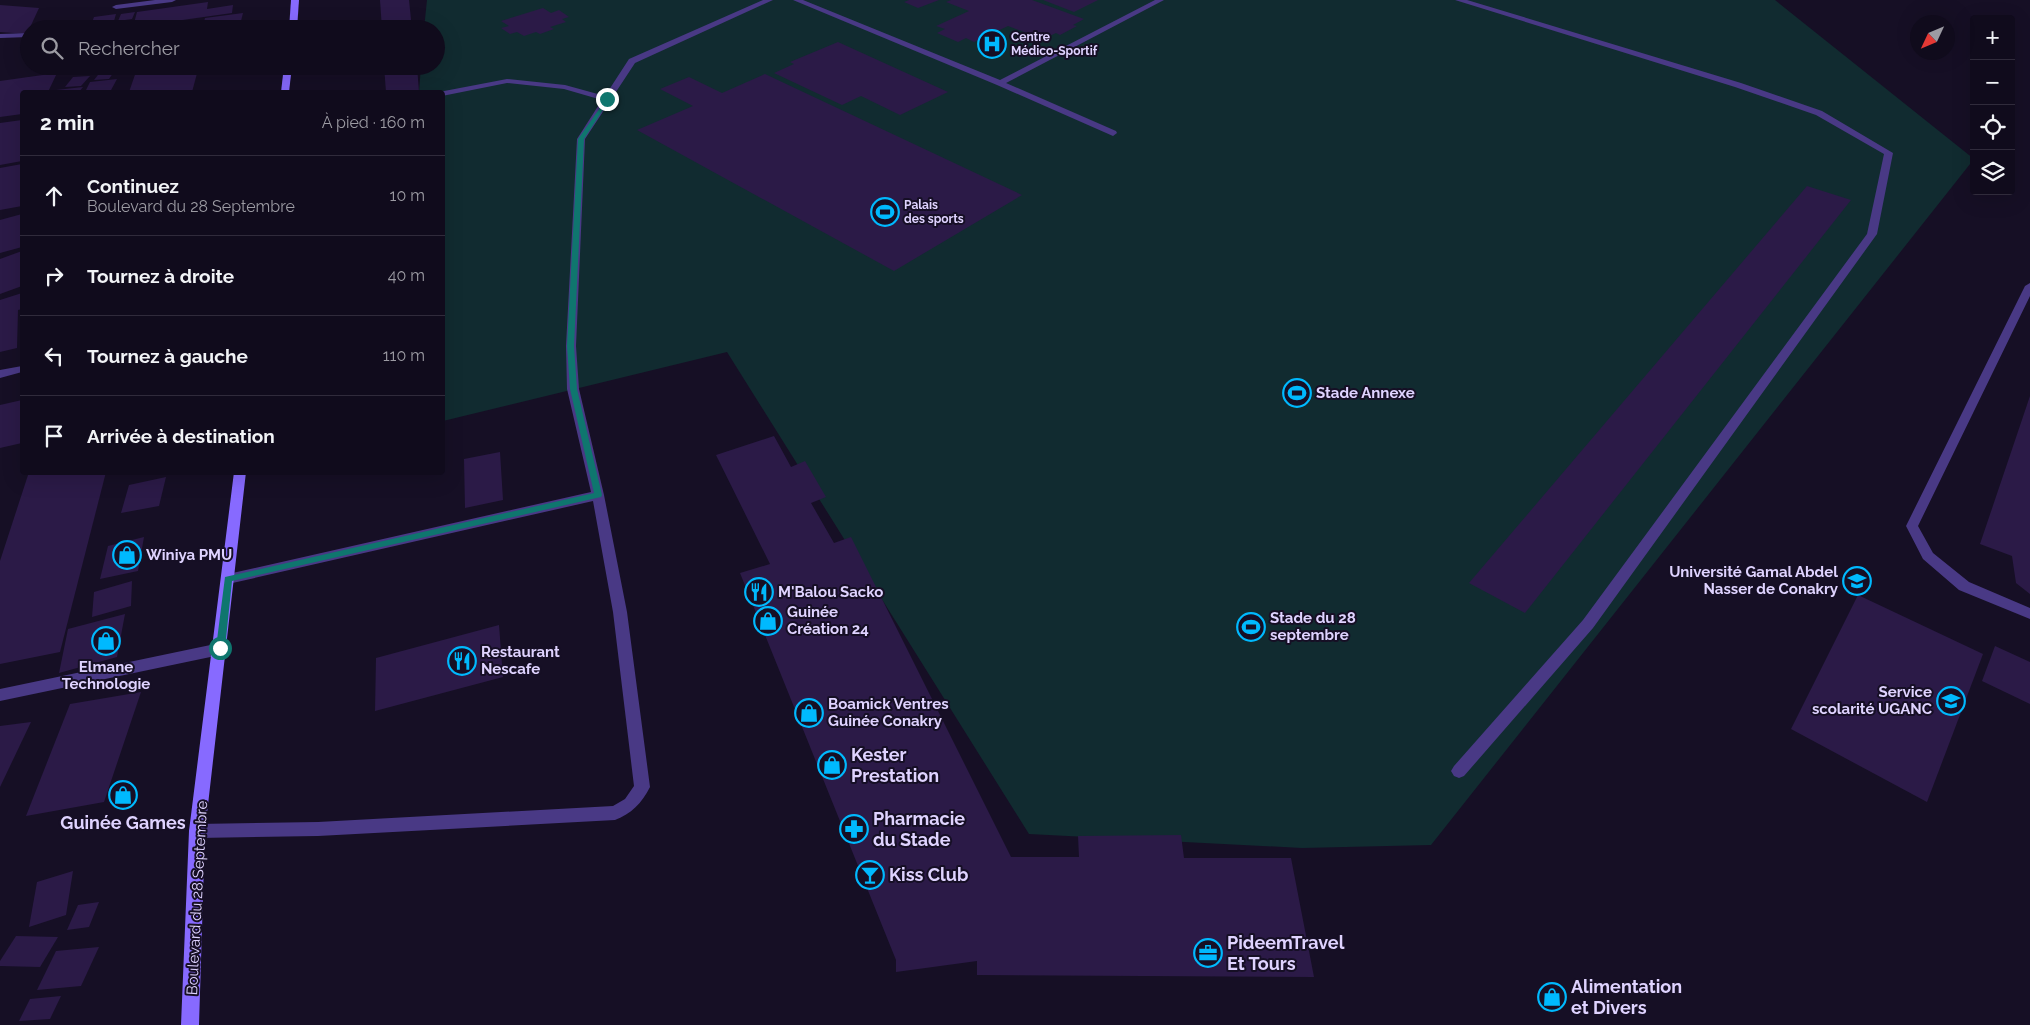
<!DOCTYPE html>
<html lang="fr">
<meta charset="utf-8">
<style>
body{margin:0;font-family:Raleway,sans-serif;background:#191425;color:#f1f3f6}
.controls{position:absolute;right:15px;top:15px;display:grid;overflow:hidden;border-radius:5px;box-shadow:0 5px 20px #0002}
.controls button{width:45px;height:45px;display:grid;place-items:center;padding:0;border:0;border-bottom:1px solid #302b3b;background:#100b1c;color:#f1f3f6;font:25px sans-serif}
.compass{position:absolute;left:1910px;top:15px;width:45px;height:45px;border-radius:50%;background:#100b1c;box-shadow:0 5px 20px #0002;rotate:226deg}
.stop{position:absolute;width:15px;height:15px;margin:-11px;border:4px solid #0f766e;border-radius:50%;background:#fff}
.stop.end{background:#0f766e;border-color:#fff;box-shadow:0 1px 5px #0008}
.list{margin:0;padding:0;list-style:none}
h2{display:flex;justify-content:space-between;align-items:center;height:65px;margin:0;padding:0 20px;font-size:21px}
h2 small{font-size:16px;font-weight:400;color:#9c9ba3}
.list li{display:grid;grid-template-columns:32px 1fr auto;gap:15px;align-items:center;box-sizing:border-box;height:80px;padding:0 20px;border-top:1px solid #302b3b}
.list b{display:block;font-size:19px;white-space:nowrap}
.list p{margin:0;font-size:16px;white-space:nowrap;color:#9c9ba3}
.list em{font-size:16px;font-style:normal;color:#9c9ba3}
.icon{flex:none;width:28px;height:28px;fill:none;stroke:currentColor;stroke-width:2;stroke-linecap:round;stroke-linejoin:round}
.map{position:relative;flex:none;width:2030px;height:1025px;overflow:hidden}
.search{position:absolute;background:#100b1c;box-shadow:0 5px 20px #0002;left:20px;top:20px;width:425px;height:55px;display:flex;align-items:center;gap:12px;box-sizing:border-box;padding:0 18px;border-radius:28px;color:#9c9ba3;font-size:19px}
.panel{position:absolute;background:#100b1c;box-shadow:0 5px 20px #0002;left:20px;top:90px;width:425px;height:385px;border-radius:5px}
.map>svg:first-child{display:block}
</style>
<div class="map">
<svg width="2030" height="1025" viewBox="0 0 2030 1025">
<rect width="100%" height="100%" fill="#160f25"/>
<polygon fill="#112b30" points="427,0 1775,0 1974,159 1431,845 1302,848 1029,834 727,352 443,421 442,92 419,92 421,66 436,66 436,29 424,29"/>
<g fill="#2b1a47">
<polygon points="380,0 409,0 412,29 382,29"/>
<polygon points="909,0 939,0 918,8 904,2"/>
<polygon points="951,0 1032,0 1084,19 1073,25 1077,26 1060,35 1056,33 1043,39 1008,26 974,42 966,38 958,42 937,33 945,29 936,26 969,11 946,2"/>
<polygon points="1043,0 1098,0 1074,12"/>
<polygon points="208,2 207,9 233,5 232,13 133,27 137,12"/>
<polygon points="0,5 39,8 27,34 0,32"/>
<polygon points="543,8 551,13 559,10 569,17 562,19 566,22 550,27 554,29 540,34 536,32 524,36 517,32 510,34 501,28 509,26 501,21"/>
<polygon points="135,12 132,19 118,21 121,14"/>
<polygon points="243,13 240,25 202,29 205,18"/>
<polygon points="116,14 114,21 91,25 94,17"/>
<polygon points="202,22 196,29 153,29 156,25"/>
<polygon points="838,42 948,92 900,115 861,96 842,105 774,73 794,64 790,62"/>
<polygon points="105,66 118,66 109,79 94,80"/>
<polygon points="138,66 199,66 192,92 129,92"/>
<polygon points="384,66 417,66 419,92 386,92"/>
<polygon points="57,73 48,92 22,92 22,114 0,117 0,81"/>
<polygon points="765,74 1022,195 894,271 637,130 693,106 660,89 689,77 722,93"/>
<polygon points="90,76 81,86 65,87 73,77"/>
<polygon points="117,79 110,92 85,92 90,82"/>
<polygon points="83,87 79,92 55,92 56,90"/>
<polygon points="22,120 22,161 0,165 0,123"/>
<polygon points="22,164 22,206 0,210 0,168"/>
<polygon points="1807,186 1851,200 1525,613 1469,583"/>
<polygon points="22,214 22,247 0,253 0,220"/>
<polygon points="22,251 22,286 0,294 0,259"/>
<polygon points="22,293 22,309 18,310 17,348 0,352 0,300"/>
<polygon points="2030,396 2030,594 2016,583 2012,556 1980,544"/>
<polygon points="22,400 22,443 0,448 0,405"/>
<polygon points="774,436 791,467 805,461 826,497 811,503 834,543 851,537 1011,857 1079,857 1078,836 1181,835 1184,858 1291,858 1314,977 977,975 977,961 896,972 896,960 740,573 770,564 716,455"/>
<polygon points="500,452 503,500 465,508 464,459"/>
<polygon points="29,472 106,472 60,652 0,664 0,561"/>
<polygon points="166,477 159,506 121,513 129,485"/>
<polygon points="144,537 138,571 100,579 108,546"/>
<polygon points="132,581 131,606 92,617 94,592"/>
<polygon points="1858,595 1983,654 1927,802 1791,729"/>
<polygon points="125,614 117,657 59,673 68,629"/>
<polygon points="499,625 503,677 375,711 376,658"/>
<polygon points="1995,646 2030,662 2030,704 1982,681"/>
<polygon points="141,692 104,802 26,816 70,704"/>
<polygon points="31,722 0,787 0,726"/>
<polygon points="73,871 66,915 29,927 37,882"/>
<polygon points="99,902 89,927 67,930 78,905"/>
<polygon points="16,936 58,937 40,967 0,966 0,961"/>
<polygon points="99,947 81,986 37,990 56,951"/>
<polygon points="61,996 50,1019 19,1021 30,999"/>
</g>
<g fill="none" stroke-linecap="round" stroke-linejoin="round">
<g fill="#493985" fill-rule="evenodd">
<polygon points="155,0 176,0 172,2 116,9 112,7 116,5"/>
<path d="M763,0H773L635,63L585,139L576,346L579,389L604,495L627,612L650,787C642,803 631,814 615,820L318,836L197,838L191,836L189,831L191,826L197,824L318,822L613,806L625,799L634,786L613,612L593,501L228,584L223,583L221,579L223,575L228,574L591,492L567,389L566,346L577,139L602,100L564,89L507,83L442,96V92H439L507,79L565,85L605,96L629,59Z"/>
<polygon points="793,0 803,0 1000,80 1155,0 1164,0 1006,83 1116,131 1117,133 1113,136 997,85"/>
<polygon points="1455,0 1467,0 1741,83 1822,111 1893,153 1877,234 1593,628 1464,776 1459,778 1454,776 1451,771 1454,766 1583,620 1867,234 1884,154 1816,115 1735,87"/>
<polygon points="293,26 296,29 266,29 270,27"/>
<polygon points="29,33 29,37 0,38 0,34"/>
<polygon points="2030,283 2030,296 1918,526 1933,553 1969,582 2030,608 2030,619 1959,590 1923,559 1906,526 2025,286"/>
<polygon points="220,643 225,645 227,649 225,653 220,655 0,701 0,689"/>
</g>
<polygon fill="#493985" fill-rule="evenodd" points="22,366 22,372 0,378 0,370"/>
<g fill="#876aff" fill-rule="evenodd">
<polygon points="291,0 299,0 297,29 289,29"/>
<polygon points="284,66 292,66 289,92 281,92"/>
<polygon points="234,472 246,472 205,831 199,1025 181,1025 189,831"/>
</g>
</g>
<polygon fill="#0f766e" points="607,98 610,99 584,139 574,346 577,389 602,495 601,497 232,581 225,648 220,652 217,651 216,648 225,577 594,493 570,389 567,346 578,139"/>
<defs>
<symbol id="hospital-ring" viewBox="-11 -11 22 22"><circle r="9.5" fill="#160f25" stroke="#00b9fe" stroke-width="1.5"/><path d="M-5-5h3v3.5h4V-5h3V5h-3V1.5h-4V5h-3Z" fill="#00b9fe"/></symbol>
<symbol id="stadium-ring" viewBox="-11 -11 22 22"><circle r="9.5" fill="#160f25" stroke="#00b9fe" stroke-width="1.5"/><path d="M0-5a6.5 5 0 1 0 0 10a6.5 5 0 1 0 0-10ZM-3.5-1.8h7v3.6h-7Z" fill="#00b9fe"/></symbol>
<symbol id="shop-ring" viewBox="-11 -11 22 22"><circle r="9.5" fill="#160f25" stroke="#00b9fe" stroke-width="1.5"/><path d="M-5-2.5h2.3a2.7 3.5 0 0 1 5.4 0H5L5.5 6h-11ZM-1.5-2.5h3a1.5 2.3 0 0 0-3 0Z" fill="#00b9fe"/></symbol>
<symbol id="university-ring" viewBox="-11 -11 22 22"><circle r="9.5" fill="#160f25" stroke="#00b9fe" stroke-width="1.5"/><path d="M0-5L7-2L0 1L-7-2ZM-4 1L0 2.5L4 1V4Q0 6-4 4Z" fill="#00b9fe"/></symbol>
<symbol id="restaurant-ring" viewBox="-11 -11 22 22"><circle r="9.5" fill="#160f25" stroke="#00b9fe" stroke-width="1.5"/><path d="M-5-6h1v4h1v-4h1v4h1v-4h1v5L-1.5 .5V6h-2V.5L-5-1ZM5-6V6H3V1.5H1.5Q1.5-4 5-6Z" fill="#00b9fe"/></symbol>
<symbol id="pharmacy-ring" viewBox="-11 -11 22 22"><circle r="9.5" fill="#160f25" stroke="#00b9fe" stroke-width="1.5"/><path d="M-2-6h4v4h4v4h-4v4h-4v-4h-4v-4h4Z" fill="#00b9fe"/></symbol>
<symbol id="bar-ring" viewBox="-11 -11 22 22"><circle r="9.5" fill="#160f25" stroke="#00b9fe" stroke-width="1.5"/><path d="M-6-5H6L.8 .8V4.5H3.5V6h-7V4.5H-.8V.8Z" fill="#00b9fe"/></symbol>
<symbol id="office-ring" viewBox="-11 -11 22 22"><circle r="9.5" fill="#160f25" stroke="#00b9fe" stroke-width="1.5"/><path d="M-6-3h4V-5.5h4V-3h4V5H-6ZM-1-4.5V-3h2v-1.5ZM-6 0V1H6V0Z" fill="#00b9fe"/></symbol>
</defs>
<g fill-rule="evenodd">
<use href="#hospital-ring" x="976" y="28" width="32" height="32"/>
<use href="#stadium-ring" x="869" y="196" width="32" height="32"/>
<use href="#stadium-ring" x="1281" y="377" width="32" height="32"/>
<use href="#shop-ring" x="111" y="539" width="32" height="32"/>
<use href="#university-ring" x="1841" y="565" width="32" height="32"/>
<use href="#restaurant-ring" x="743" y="576" width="32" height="32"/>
<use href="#shop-ring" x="752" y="605" width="32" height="32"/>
<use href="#stadium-ring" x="1235" y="611" width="32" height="32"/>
<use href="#shop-ring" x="90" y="625" width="32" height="32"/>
<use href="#restaurant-ring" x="446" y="645" width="32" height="32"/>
<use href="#university-ring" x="1935" y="685" width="32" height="32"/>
<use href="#shop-ring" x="793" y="697" width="32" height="32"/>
<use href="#shop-ring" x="816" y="749" width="32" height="32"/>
<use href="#shop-ring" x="107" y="779" width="32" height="32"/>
<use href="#pharmacy-ring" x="838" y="813" width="32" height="32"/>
<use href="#bar-ring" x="854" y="859" width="32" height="32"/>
<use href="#office-ring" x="1192" y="937" width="32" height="32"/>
<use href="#shop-ring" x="1536" y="981" width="32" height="32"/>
</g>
<g text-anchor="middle" stroke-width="4" stroke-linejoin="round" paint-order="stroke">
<g font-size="12" font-weight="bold" fill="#dfd3ff" stroke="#160f25" text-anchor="start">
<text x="1011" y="41">Centre<tspan x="1011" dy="14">Médico-Sportif</tspan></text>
<text x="904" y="209">Palais<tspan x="904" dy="14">des sports</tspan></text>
</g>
<g font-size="15" font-weight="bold" fill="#dfd3ff" stroke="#160f25" text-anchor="start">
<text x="1316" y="398">Stade Annexe</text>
<text x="146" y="560">Winiya PMU</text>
<text x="1838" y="577" text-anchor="end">Université Gamal Abdel<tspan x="1838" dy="17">Nasser de Conakry</tspan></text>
<text x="778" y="597">M'Balou Sacko</text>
<text x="787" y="617">Guinée<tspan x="787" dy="17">Création 24</tspan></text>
<text x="1270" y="623">Stade du 28<tspan x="1270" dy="17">septembre</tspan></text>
<text x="481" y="657">Restaurant<tspan x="481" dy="17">Nescafe</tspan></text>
<text x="106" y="672" text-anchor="middle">Elmane<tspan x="106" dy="17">Technologie</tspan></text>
<text x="1932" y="697" text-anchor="end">Service<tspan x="1932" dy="17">scolarité UGANC</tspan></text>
<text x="828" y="709">Boamick Ventres<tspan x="828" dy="17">Guinée Conakry</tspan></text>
</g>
<g font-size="15" fill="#dfd3ff" stroke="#160f25">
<text transform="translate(197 898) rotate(-87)" y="5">Boulevard du 28 Septembre</text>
</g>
<g font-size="18" font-weight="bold" fill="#dfd3ff" stroke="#160f25" text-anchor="start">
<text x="851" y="761">Kester<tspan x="851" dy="21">Prestation</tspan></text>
<text x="873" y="825">Pharmacie<tspan x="873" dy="21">du Stade</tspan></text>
<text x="123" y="829" text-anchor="middle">Guinée Games</text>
<text x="889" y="881">Kiss Club</text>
<text x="1227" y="949">PideemTravel<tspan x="1227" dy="21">Et Tours</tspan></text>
<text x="1571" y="993">Alimentation<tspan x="1571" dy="21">et Divers</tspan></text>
</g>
</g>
</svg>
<div class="controls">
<button>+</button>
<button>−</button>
<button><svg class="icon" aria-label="locate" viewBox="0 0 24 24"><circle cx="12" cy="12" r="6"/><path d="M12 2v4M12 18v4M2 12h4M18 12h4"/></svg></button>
<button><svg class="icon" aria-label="layers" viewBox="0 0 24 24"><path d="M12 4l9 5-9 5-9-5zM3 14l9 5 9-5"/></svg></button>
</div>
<svg class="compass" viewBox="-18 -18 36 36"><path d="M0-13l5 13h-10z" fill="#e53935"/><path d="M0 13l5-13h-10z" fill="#9c9ba3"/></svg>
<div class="stop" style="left:220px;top:648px"></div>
<div class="stop end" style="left:607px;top:99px"></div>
<div class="search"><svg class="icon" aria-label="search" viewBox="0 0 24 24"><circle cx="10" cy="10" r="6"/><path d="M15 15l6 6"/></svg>Rechercher</div>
<section class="panel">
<h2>2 min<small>À pied · 160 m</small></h2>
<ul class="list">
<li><svg class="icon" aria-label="ahead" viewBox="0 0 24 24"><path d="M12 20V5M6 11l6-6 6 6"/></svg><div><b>Continuez</b><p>Boulevard du 28 Septembre</p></div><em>10 m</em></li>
<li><svg class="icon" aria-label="right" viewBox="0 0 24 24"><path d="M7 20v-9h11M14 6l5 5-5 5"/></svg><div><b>Tournez à droite</b></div><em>40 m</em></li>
<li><svg class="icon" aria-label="left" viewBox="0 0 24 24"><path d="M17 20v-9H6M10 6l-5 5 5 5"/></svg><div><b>Tournez à gauche</b></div><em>110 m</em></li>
<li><svg class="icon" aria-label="arrive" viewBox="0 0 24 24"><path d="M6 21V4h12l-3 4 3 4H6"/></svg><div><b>Arrivée à destination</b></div></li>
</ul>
</section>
</div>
